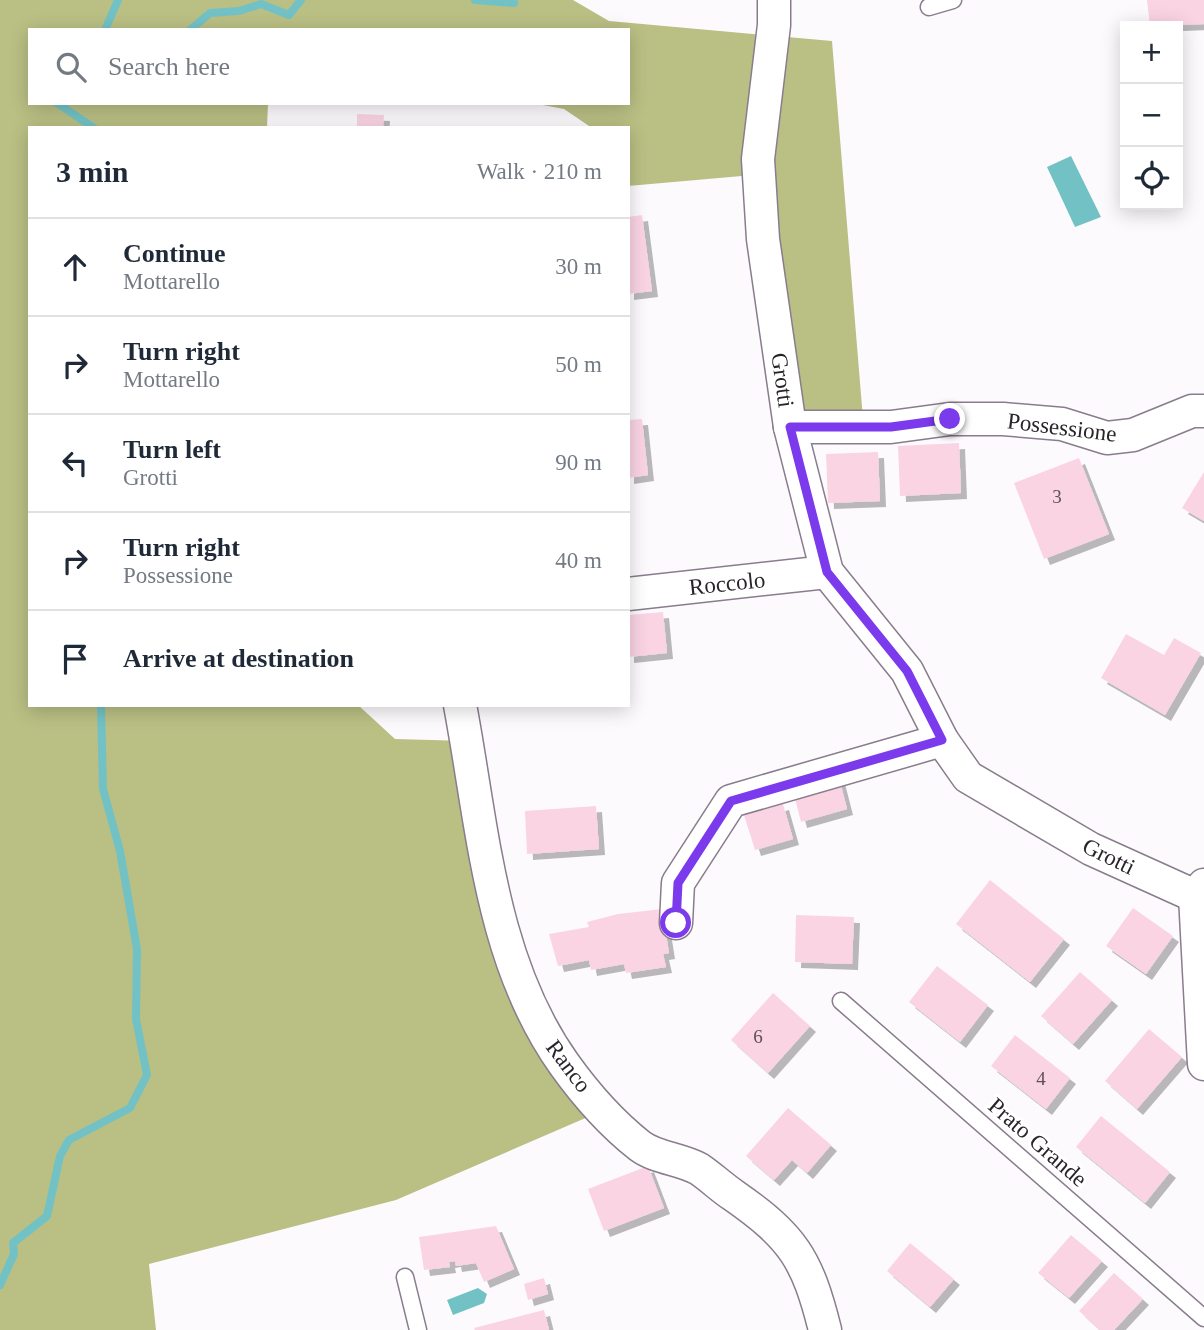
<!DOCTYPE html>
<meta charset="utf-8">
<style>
body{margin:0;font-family:"Times New Roman",serif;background:#f2f2f3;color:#1f2937}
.controls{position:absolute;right:21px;top:21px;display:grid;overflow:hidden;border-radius:0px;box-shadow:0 4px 18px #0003}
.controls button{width:63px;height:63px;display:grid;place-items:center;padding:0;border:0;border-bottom:2px solid #e0e1e3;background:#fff;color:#1f2937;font:35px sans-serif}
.stop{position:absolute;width:21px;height:21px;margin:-16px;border:5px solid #7c3aed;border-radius:50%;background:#fff}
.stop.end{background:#7c3aed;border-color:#fff;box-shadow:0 2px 7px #0008}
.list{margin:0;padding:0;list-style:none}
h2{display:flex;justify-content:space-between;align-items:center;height:91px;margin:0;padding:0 28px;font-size:30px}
h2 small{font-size:23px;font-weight:400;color:#747a83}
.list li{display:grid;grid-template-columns:46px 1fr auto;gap:21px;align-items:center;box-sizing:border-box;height:98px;padding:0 28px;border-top:2px solid #e0e1e3}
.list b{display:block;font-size:26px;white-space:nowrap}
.list p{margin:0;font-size:23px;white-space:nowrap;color:#747a83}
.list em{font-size:23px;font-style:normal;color:#747a83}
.icon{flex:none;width:38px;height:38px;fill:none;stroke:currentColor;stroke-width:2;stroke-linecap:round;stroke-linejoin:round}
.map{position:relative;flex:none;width:1204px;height:1330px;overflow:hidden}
.search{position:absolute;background:#fff;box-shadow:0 4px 18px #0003;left:28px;top:28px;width:602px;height:77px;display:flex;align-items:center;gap:18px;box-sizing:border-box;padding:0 24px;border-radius:0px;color:#747a83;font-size:26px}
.panel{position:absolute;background:#fff;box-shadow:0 4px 18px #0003;left:28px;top:126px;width:602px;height:581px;border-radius:0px}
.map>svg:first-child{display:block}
</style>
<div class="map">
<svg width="1204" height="1330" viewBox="0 0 1204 1330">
<defs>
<filter id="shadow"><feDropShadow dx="6" dy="6" stdDeviation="0" flood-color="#0004"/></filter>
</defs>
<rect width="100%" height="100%" fill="#fdfafe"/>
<polygon fill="#babf84" points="0,0 573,0 609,21 832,41 863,419 792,429 753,175 628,186 628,128 592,128 564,109 532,103 628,103 628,30 30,30 30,103 268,103 267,128 30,128 30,705 358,705 395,739 467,741 507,944 604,1110 396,1200 149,1264 156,1330 0,1330"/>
<g fill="#72c2c5">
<polygon points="1071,156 1101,217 1075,227 1047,167"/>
<polygon points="478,1288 487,1294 484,1303 453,1315 447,1300"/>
</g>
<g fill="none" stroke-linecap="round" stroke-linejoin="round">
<g stroke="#72c2c5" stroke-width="8">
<polyline points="475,0 514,3"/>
<polyline points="105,30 118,0"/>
<polyline points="190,30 210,13 239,11 261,4 289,15 301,0"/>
<polyline points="57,103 94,128"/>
<polyline points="0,1285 14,1254 13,1243 47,1216 60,1156 69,1140 130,1108 147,1075 136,1019 137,949 120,851 103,789 101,705"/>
</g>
</g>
<g fill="#fbd4e3" filter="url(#shadow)">
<polygon points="1147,0 1204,0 1204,24 1150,26"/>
<polygon points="357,114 384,115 383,128 357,128"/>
<polygon points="642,215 652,291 628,294 628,217"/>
<polygon points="642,419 648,475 628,478 628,420"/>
<polygon points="959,443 961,493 900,496 898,446"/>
<polygon points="878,452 880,501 828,503 826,454"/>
<polygon points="1079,458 1109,534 1044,559 1014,483"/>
<polygon points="1204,472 1204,521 1182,508"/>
<polygon points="663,612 667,653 628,657 628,615"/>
<polygon points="1126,634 1164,655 1174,638 1201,653 1165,715 1101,678"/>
<polygon points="838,774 847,809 801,822 792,787"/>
<polygon points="783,804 793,839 755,850 744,815"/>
<polygon points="596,806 599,849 527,854 525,811"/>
<polygon points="990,880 1064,939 1030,982 956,924"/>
<polygon points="1133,908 1173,936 1146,974 1106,946"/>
<polygon points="662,909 669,953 663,954 666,967 626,973 624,964 591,970 589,960 558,966 549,934 589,927 587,922 618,914"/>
<polygon points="796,915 854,917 852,964 795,962"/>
<polygon points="937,966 988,1005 960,1042 909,1002"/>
<polygon points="1080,972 1112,1000 1073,1044 1041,1016"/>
<polygon points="773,993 810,1026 768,1073 731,1040"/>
<polygon points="1149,1029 1182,1057 1137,1109 1105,1081"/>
<polygon points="1015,1035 1070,1078 1046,1109 991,1066"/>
<polygon points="788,1108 831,1145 807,1173 792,1160 774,1180 746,1156"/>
<polygon points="1101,1116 1170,1172 1145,1203 1076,1147"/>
<polygon points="648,1166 664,1208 604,1231 588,1189"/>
<polygon points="496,1226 514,1269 484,1282 476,1263 456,1266 455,1261 449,1262 450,1267 424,1270 419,1237"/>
<polygon points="1071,1235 1102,1261 1069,1298 1038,1273"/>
<polygon points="910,1243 954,1279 930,1307 887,1271"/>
<polygon points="1114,1273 1143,1299 1114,1330 1100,1330 1079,1311"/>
<polygon points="544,1278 548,1294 528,1300 524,1284"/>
<polygon points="544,1310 549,1330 475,1330 474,1328"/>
</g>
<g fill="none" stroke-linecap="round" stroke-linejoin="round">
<defs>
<g id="lane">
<polyline points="929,7 953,0"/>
<polyline points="841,1001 1204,1318"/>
<polyline points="405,1277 418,1330"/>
</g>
<g id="street">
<polyline points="774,0 774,25 758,159 763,239 790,427 827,572 907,671 942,740 968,777 1091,849 1195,896 1204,885"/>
<polyline points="790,427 891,427 950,419 1003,419 1062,424 1107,438 1133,435 1192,411 1204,411"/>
<polyline points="628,594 827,572"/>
<path d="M460,705C483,827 490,960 564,1064C584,1092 612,1124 640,1146C656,1158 681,1159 699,1169C711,1177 721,1187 733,1195C793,1237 807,1258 825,1330"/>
<polyline points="1195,896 1204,1064"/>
<polyline points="676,923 678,883 731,801 942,740"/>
</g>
</defs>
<use href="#lane" stroke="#897c8c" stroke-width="19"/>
<use href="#street" stroke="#897c8c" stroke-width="35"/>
<use href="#lane" stroke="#fff" stroke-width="16"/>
<use href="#street" stroke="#fff" stroke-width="32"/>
</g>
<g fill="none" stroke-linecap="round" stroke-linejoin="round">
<polyline stroke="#7c3aed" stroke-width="9" points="676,923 678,883 731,801 942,740 907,671 827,572 790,427 891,427 950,419"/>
</g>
<g text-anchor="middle" stroke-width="6" stroke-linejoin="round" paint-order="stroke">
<g font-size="19" fill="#5e5058">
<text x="1057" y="503">3</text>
<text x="758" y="1043">6</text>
<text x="1041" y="1085">4</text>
</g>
<g font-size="23" fill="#29242a" stroke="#fff">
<text transform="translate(783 380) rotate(82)" y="8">Grotti</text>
<text transform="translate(1062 427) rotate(7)" y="8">Possessione</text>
<text transform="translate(727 583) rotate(-6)" y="8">Roccolo</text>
<text transform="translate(1109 856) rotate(26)" y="8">Grotti</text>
<text transform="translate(569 1066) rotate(53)" y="8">Ranco</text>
<text transform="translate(1038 1142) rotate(41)" y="8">Prato Grande</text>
</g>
</g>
</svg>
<div class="controls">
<button>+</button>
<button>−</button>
<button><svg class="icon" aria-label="locate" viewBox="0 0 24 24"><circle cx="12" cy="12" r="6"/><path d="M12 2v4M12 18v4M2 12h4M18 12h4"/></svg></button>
</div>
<div class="stop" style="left:676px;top:923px"></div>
<div class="stop end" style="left:950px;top:419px"></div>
<div class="search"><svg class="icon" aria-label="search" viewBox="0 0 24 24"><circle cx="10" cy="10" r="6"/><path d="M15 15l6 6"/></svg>Search here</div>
<section class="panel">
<h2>3 min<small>Walk · 210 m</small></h2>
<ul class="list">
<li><svg class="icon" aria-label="ahead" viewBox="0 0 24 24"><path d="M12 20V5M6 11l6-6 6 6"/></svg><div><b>Continue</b><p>Mottarello</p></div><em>30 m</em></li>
<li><svg class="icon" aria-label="right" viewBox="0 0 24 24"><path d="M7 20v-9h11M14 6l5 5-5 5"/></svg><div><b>Turn right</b><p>Mottarello</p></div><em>50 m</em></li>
<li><svg class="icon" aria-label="left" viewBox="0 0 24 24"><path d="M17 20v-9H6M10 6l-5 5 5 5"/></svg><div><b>Turn left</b><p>Grotti</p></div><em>90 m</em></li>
<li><svg class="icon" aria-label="right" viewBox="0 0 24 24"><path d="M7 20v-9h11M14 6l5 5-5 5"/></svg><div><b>Turn right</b><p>Possessione</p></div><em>40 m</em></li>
<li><svg class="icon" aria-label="arrive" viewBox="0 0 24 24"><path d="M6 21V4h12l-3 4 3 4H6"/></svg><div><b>Arrive at destination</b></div></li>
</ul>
</section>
</div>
